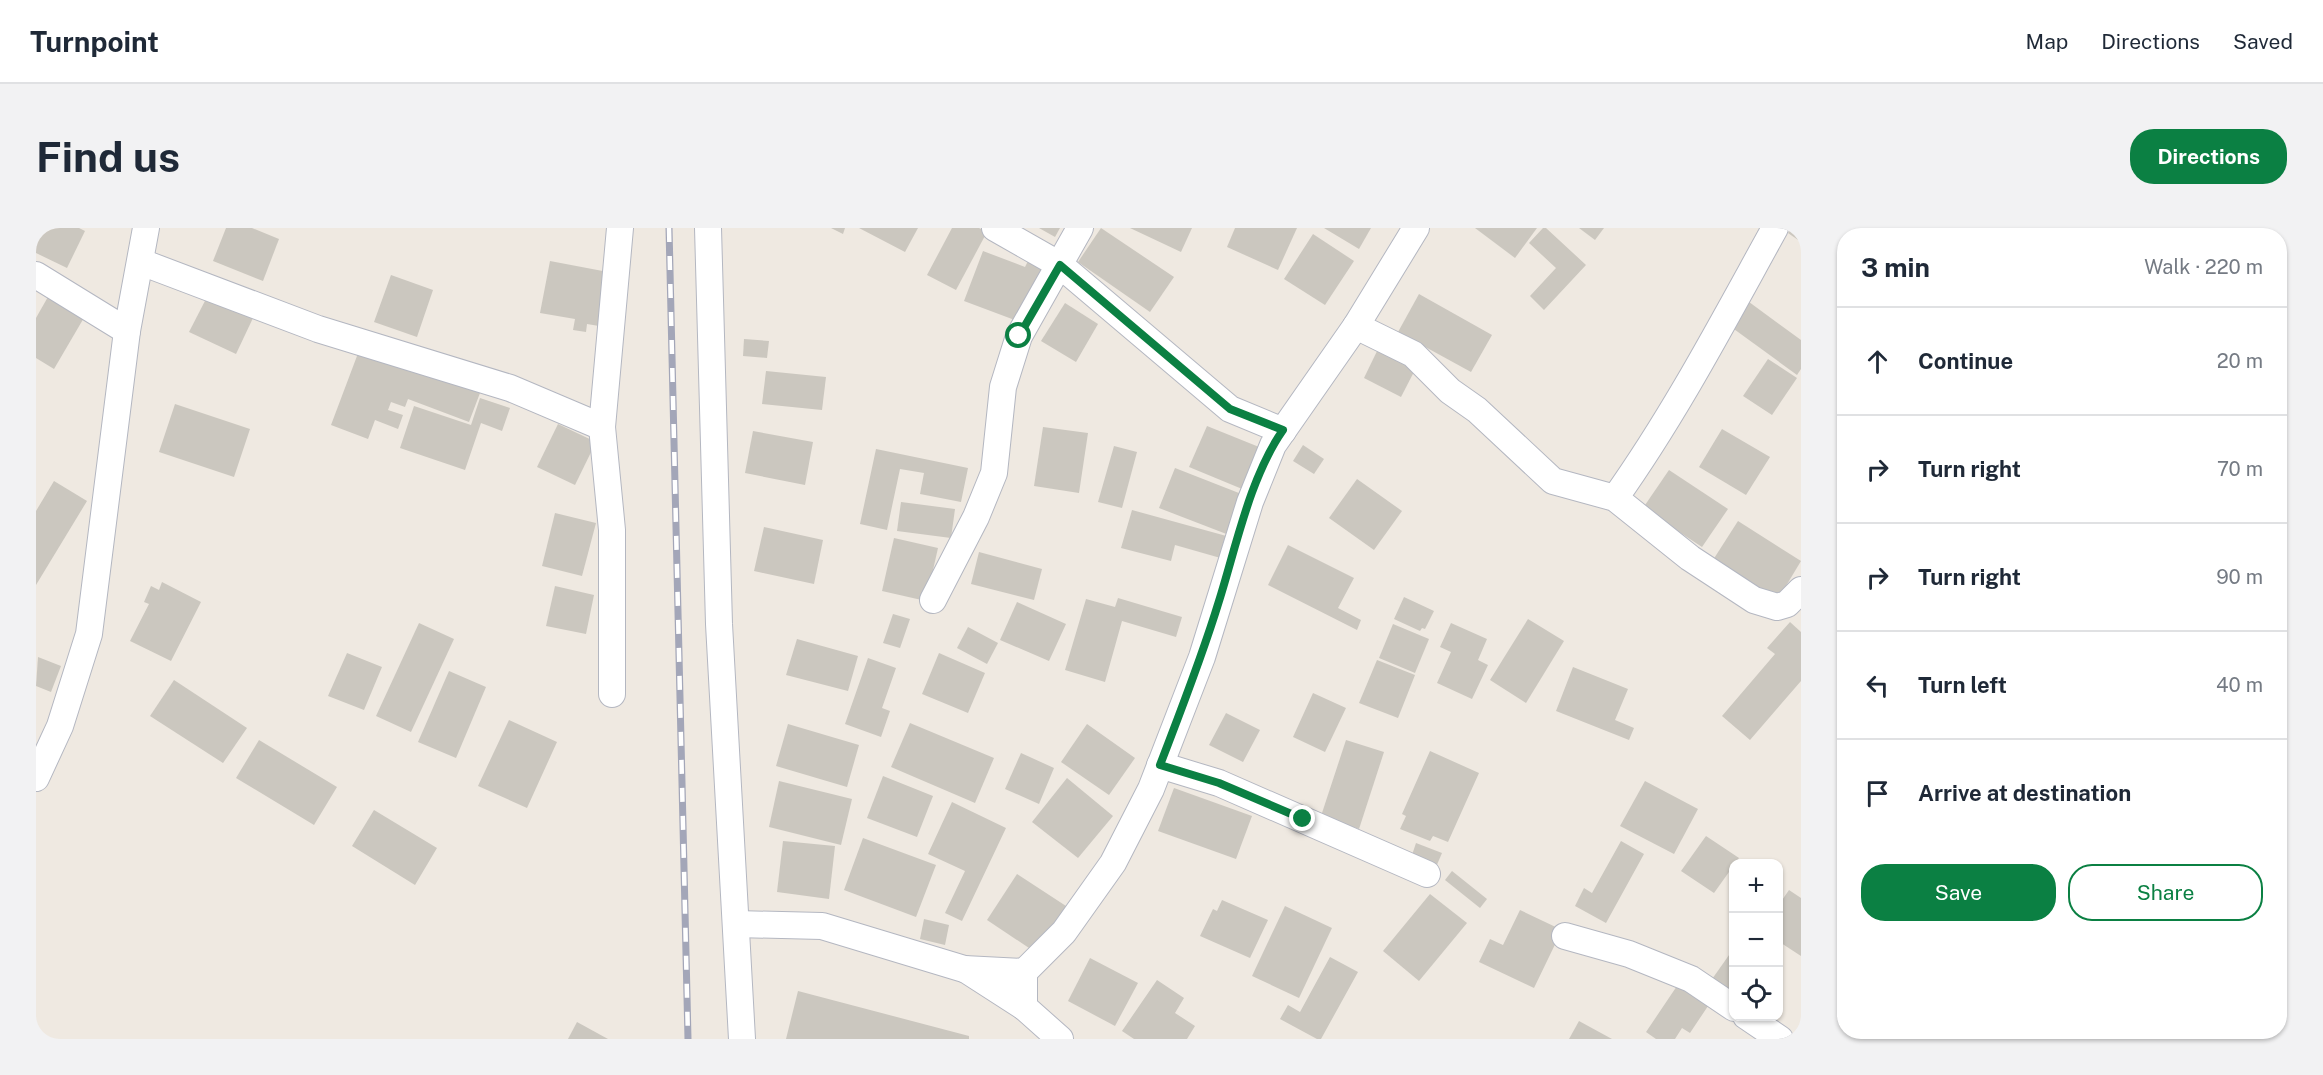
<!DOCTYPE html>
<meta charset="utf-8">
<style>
body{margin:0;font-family:"Public Sans",sans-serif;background:#f2f2f3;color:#1f2937}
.controls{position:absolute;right:18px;bottom:18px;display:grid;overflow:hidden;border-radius:12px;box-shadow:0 2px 4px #0004}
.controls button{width:54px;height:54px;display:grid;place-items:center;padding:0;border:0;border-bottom:2px solid #e0e1e3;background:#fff;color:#1f2937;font:30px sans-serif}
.stop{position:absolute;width:18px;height:18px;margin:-14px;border:4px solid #0b8043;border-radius:50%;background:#fff}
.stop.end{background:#0b8043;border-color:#fff;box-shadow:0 2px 6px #0008}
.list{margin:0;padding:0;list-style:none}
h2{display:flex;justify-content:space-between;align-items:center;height:78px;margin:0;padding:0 24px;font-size:26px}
h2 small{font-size:20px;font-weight:400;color:#747a83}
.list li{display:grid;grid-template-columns:39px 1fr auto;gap:18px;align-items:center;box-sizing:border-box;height:108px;padding:0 24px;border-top:2px solid #e0e1e3}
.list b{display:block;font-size:22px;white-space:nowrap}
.list em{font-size:20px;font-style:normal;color:#747a83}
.actions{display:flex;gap:12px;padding:18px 24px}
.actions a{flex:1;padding:14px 0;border:2px solid #0b8043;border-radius:24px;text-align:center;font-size:21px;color:#0b8043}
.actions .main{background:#0b8043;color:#fff}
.icon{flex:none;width:33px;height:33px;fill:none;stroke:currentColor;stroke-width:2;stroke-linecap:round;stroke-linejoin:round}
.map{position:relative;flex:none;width:1765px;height:811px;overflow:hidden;border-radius:24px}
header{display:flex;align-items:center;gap:36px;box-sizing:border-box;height:84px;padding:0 30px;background:#fff;border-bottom:2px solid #e0e1e3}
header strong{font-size:28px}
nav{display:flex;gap:33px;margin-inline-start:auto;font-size:21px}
.intro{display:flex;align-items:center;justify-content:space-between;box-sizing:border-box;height:144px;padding:0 36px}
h1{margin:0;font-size:42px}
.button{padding:15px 27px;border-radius:24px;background:#0b8043;color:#fff;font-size:21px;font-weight:700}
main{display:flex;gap:36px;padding:0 36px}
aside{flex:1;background:#fff;border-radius:24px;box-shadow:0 2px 4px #0004}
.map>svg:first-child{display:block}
</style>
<header>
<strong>Turnpoint</strong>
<nav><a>Map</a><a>Directions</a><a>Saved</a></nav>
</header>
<div class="intro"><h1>Find us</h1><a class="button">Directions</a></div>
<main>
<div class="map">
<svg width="1765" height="811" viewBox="0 0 1765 811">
<rect width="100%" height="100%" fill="#efe9e1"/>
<g fill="#cbc7bf">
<polygon points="0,0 43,0 49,3 31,40 0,25"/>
<polygon points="190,0 216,0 243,11 227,53 177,33"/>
<polygon points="795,0 809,0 807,6"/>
<polygon points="823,0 882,0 869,24"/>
<polygon points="916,0 943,0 951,4 920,62 891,47"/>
<polygon points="1003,0 1024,0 1019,9"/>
<polygon points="1065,0 1138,49 1114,84 1042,34"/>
<polygon points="1094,0 1156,0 1145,24"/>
<polygon points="1199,0 1261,0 1242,42 1191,19"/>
<polygon points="1288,0 1335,0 1323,21"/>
<polygon points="1439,0 1501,0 1479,30"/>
<polygon points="1507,0 1510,0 1550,37 1508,82 1494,68 1520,40 1493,15"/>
<polygon points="1543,0 1568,0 1559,12"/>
<polygon points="1755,0 1765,0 1765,14 1752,5"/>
<polygon points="1277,6 1318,33 1289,77 1248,51"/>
<polygon points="947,23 989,39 993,31 1009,37 987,95 928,73"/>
<polygon points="514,33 572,44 563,98 551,96 550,104 537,102 539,91 504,85"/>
<polygon points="355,47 397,62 381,109 338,94"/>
<polygon points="1383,66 1456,107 1435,144 1362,104"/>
<polygon points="13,67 49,88 18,141 0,130 0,90"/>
<polygon points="171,69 217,90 200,126 153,104"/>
<polygon points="1709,71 1765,112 1765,141 1761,147 1691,96"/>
<polygon points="1029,75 1062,96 1040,134 1005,113"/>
<polygon points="708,111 733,113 731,130 707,128"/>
<polygon points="1343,119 1381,138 1365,169 1328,150"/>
<polygon points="324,120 444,165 433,194 372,171 369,179 355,174 352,182 367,187 362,201 339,192 332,211 295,197"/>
<polygon points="1732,131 1761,150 1736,187 1707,168"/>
<polygon points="730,143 790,149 786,182 726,176"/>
<polygon points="444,170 474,180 466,203 445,195 429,242 364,220 378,178 435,197"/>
<polygon points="139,176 214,201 198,249 123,224"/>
<polygon points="522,196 560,214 539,257 501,239"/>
<polygon points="1171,198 1228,221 1211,263 1153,239"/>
<polygon points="1007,199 1052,205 1043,265 998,258"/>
<polygon points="1686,201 1734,229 1710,267 1663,239"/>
<polygon points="717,203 777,214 769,257 709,245"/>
<polygon points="1267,217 1288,231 1278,246 1257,233"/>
<polygon points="1078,218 1101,224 1086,280 1062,274"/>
<polygon points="840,221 932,240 925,274 884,266 888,245 864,241 851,302 824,296"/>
<polygon points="1139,240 1208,267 1193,307 1123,280"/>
<polygon points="1633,242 1692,281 1666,319 1607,280"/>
<polygon points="1321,251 1366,283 1338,322 1293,290"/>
<polygon points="18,253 51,273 0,357 0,283"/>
<polygon points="865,274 919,281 915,310 861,303"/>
<polygon points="1096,282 1194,309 1188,331 1139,317 1135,333 1085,320"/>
<polygon points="519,285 560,295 546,348 506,338"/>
<polygon points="1702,293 1765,333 1741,373 1677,332"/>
<polygon points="728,299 787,312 778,356 718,343"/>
<polygon points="858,310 902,320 890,373 846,363"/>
<polygon points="1252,317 1318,350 1302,380 1325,392 1321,402 1232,357"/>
<polygon points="943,324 1006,341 998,372 935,356"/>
<polygon points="126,354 165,374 135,433 94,413 113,376 108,374 115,358 123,362"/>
<polygon points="519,358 558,367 550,406 510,398"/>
<polygon points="1368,369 1398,383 1389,401 1386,400 1384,403 1358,391"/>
<polygon points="1082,370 1146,389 1140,409 1086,393 1069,454 1029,442 1050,371 1079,379"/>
<polygon points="981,374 1030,396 1013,433 964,412"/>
<polygon points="857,386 874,391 864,420 847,415"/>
<polygon points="1492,391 1528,413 1490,475 1454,452"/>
<polygon points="1754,394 1765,404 1765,453 1714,512 1686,488 1739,426 1731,420"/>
<polygon points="383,395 418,411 375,504 340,488"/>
<polygon points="1415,395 1451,411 1442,432 1452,437 1436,471 1401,455 1415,424 1404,419"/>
<polygon points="1357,396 1393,411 1379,445 1343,430"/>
<polygon points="932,399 962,415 951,436 921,420"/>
<polygon points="761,411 822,428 812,463 750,447"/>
<polygon points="311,425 346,439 328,482 292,468"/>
<polygon points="903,425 949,445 932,485 886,466"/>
<polygon points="2,429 25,438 15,464 0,458"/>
<polygon points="832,430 860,440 846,480 854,483 845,509 809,496"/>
<polygon points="1341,432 1379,447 1362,490 1323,475"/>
<polygon points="1537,439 1592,461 1579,492 1598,500 1593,512 1520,483"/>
<polygon points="413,443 450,459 420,530 382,514"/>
<polygon points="138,452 211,500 187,535 114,488"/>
<polygon points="1277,465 1310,480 1289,524 1257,509"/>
<polygon points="1190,485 1224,502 1207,534 1173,517"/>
<polygon points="473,492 521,514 491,580 442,558"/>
<polygon points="874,495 958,530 939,575 855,539"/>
<polygon points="752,496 823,517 811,559 740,538"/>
<polygon points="1051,496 1099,530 1073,567 1025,534"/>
<polygon points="223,512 301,559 278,597 200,550"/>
<polygon points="1310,512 1348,524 1323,601 1285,588"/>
<polygon points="1394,523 1443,545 1412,614 1397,608 1394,613 1364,601 1370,588 1366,586"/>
<polygon points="985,525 1018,540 1003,576 969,561"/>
<polygon points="847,548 897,568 881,609 831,590"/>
<polygon points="1031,550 1077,588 1042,630 996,594"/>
<polygon points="743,553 816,571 805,617 733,599"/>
<polygon points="1609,553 1662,581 1638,626 1584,598"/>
<polygon points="1138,560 1216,588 1200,631 1122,603"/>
<polygon points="916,574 970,600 926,693 909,685 929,643 892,626"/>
<polygon points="338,582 401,620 379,657 316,618"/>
<polygon points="1670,608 1703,630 1678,665 1645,643"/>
<polygon points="827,610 900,637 880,689 808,662"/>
<polygon points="747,613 799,618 793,671 741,664"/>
<polygon points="1585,613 1608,626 1570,695 1539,678 1548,660 1556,665"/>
<polygon points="1380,615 1406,625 1400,639 1375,630"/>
<polygon points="1416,643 1451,671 1444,680 1409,652"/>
<polygon points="981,646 1030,678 999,724 951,692"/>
<polygon points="1753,662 1765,670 1765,728 1742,713 1742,678"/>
<polygon points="1394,666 1431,695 1383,753 1347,723"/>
<polygon points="1186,672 1232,692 1214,730 1164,708 1177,681 1181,683"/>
<polygon points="1249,678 1296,700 1263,770 1216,748"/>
<polygon points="1484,682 1526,702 1498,760 1443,734 1454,711 1467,717"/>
<polygon points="888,691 913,697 909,717 884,711"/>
<polygon points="1698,720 1698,770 1674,754"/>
<polygon points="1294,729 1322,744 1285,811 1281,811 1244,791 1252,777 1264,784"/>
<polygon points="1054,730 1102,755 1079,798 1032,773"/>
<polygon points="1121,752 1148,770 1139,785 1159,798 1151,811 1098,811 1086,803"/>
<polygon points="1645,752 1676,772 1654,805 1646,800 1639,811 1620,811 1610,804"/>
<polygon points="762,763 933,808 933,811 750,811"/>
<polygon points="1543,793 1576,811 1533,811"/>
<polygon points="541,794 572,811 532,811"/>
</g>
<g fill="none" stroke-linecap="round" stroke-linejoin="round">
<defs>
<g id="minor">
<polyline points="672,0 683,396 706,811"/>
<polyline points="959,0 1024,37 1194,181 1247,203"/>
<polyline points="105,34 282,101 474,160 566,199"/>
<polyline points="0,47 91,103"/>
<polyline points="1320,98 1377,126 1414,163 1441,182 1517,253 1579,270 1654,330 1718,372 1741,379 1751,376 1765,362"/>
<path d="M1579,270C1640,184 1688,92 1739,0"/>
<polyline points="897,372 940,289 958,245 967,159 983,108 1044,0"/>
<polyline points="576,466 576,302 566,199 584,0"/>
<polyline points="1124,537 1183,555 1391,646"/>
<polyline points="0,550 24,498 53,406 91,103 110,0"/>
<polyline points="700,696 786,698 928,741 988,744"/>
<polyline points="1529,708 1593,726 1655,751 1698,780"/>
<polyline points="929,741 988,779 1024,811"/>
<polyline points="988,779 988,744 1028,704 1077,635 1115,561 1166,429 1214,274 1237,217 1320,98 1380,0"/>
<polyline points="1710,788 1744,811"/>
</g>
</defs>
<use href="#minor" stroke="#b4b7c1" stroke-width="28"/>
<use href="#minor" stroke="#fff" stroke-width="26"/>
<defs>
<polyline id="rail" points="633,0 652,811"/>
</defs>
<use href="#rail" stroke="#a3a6b8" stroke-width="7"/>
<use href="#rail" stroke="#fff" stroke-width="4.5" stroke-dasharray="14" stroke-linecap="butt"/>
</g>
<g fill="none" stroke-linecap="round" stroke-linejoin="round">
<path stroke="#0b8043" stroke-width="8" d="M983,108L1024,37L1194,181L1247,202C1214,249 1200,319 1183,373C1166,429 1145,482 1124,537L1183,555L1267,591"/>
</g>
</svg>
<div class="controls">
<button>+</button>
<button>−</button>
<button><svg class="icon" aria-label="locate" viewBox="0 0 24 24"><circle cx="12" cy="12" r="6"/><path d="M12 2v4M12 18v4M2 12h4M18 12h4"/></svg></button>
</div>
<div class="stop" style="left:983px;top:108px"></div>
<div class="stop end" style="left:1267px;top:591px"></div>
</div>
<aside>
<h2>3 min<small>Walk · 220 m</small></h2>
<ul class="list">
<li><svg class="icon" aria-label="ahead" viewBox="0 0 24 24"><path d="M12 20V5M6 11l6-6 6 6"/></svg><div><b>Continue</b></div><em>20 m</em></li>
<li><svg class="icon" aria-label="right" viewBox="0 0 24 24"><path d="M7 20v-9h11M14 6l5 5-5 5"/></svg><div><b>Turn right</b></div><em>70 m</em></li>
<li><svg class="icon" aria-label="right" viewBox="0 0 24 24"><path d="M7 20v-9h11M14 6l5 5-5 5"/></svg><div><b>Turn right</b></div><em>90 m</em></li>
<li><svg class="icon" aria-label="left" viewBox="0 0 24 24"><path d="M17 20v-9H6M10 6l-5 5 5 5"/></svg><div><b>Turn left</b></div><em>40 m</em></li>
<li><svg class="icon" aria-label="arrive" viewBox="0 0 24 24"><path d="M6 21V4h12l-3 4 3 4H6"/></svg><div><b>Arrive at destination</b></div></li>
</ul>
<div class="actions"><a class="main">Save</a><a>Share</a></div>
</aside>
</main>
